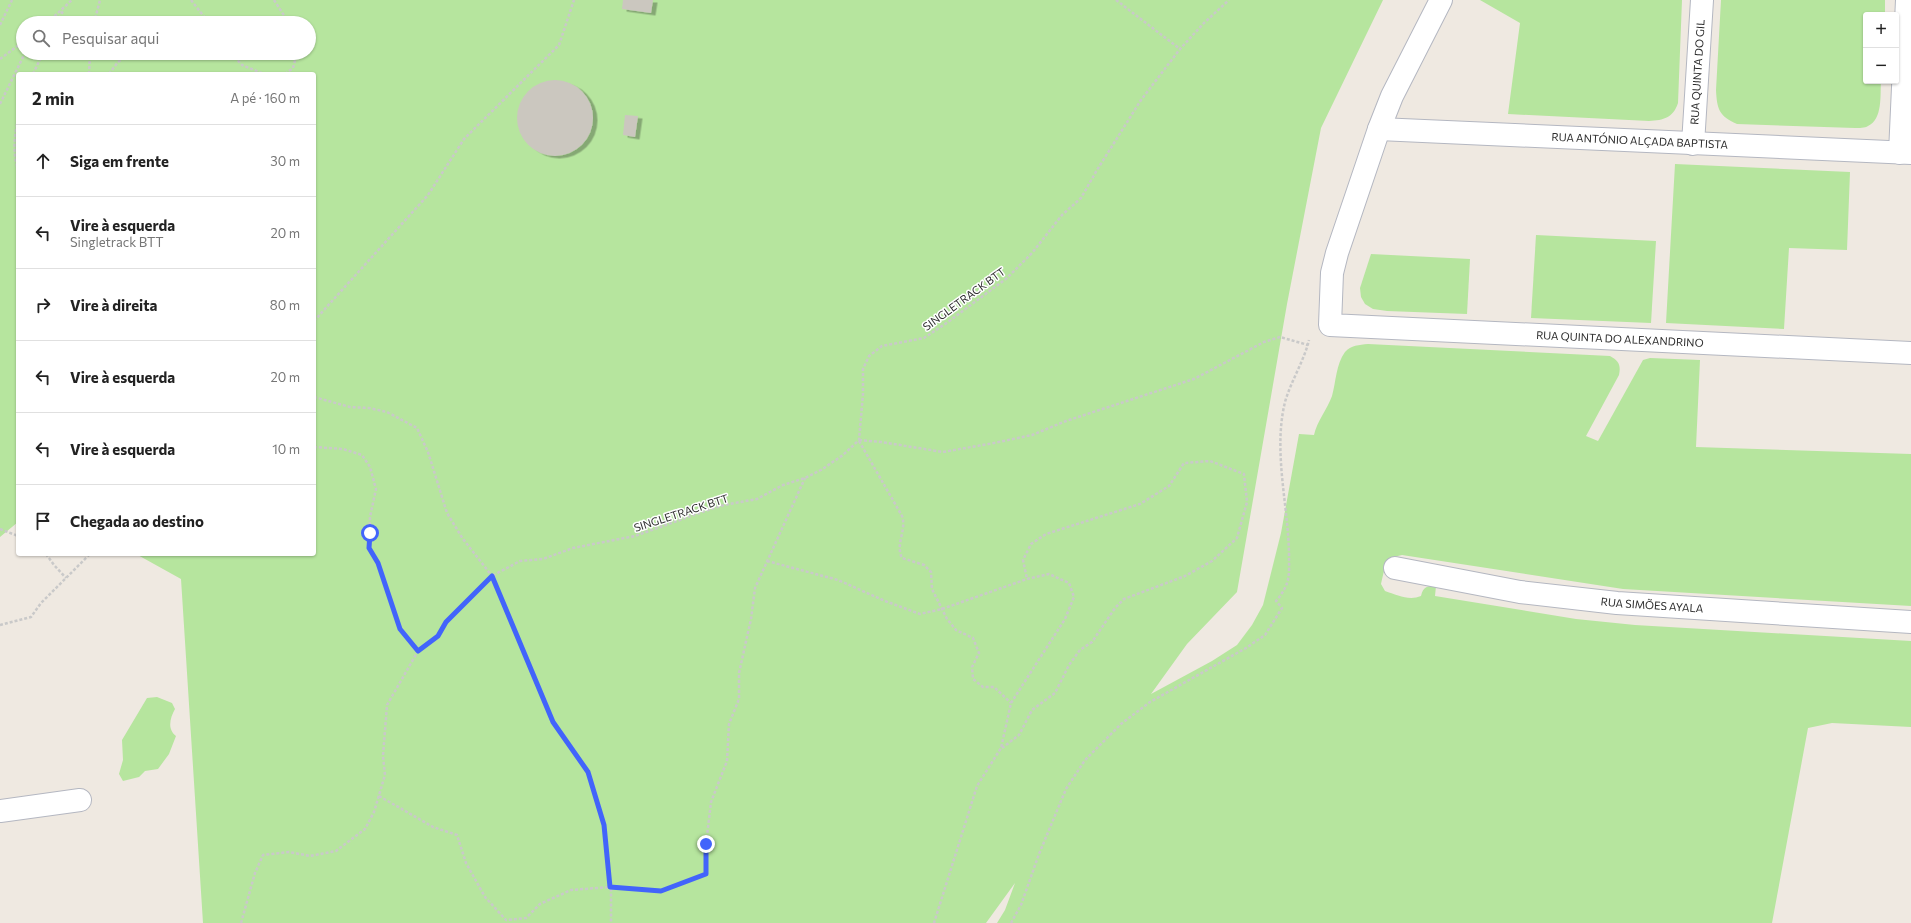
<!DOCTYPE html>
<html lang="pt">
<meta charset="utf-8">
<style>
body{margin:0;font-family:Commissioner,sans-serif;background:#f2f2f2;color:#222}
.controls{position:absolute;right:12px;top:12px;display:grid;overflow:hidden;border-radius:4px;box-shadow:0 1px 3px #0004}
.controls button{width:36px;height:36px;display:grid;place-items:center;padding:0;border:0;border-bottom:1px solid #e0e0e0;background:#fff;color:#222;font:20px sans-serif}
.stop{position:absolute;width:12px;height:12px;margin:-9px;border:3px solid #4264fb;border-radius:50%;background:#fff}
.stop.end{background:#4264fb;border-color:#fff;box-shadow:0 1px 4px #0008}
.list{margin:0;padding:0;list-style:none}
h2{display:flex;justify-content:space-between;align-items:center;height:52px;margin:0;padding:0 16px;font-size:17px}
h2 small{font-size:13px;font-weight:400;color:#767676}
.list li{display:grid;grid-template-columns:26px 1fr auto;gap:12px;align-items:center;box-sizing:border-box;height:72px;padding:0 16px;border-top:1px solid #e0e0e0}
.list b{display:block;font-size:15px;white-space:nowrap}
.list p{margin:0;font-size:13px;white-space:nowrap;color:#767676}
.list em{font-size:13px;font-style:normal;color:#767676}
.icon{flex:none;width:22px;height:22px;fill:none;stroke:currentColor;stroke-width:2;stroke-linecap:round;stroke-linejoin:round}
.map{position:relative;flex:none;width:1911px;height:923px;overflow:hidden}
.search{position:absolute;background:#fff;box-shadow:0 1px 3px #0004;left:16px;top:16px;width:300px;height:44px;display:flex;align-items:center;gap:10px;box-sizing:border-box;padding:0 14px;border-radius:22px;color:#767676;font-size:15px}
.panel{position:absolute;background:#fff;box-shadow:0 1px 3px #0004;left:16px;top:72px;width:300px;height:484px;border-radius:4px}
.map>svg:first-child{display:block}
</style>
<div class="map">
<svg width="1911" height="923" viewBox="0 0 1911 923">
<defs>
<filter id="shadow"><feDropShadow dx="4.5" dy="2.5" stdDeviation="0" flood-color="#0004"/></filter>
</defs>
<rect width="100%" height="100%" fill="#efe9e1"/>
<g fill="#b6e59e" fill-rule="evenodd">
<path d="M0,0H1383L1321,128L1287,304L1237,592L1187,644L1151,694L1212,661L1237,645L1252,625L1263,605L1281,533L1299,434L1314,435C1317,421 1327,410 1332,396C1336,382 1336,364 1345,352C1351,345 1359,345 1368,344L1610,356C1619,361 1621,365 1619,375L1586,436L1598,441L1643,360L1650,358L1700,360L1696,447L1911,454V606L1623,589L1402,555C1384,558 1385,569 1381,584L1385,591C1397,595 1409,601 1421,596C1423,586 1428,586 1436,586L1435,596L1576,619L1635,625L1911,641V727L1832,723L1808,728L1772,923H997L1005,910L1015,883L986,923H203L181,579L136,554H314V74H18V522L0,537ZM23,23H309V53H23Z"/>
<path d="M1480,0H1682L1678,103C1673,118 1664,120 1649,121L1508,114L1520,23Z"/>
<path d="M1721,0H1885V15H1866V81H1881C1880,95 1883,119 1868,126C1865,128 1859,128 1855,128L1737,124C1719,116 1717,109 1716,90Z"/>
<polygon points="1675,164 1850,172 1847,250 1789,248 1784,329 1666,323"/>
<polygon points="1536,235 1656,241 1651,323 1531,318"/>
<polygon points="1371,254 1470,259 1467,314 1387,311 1373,309 1365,304 1361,297 1360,288"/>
<path d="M157,697L172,703L175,709C170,718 167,729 176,736L169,754L158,769L145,771L139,777L123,781L119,774L123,760L122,740L147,698Z"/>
</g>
<g fill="#cbc7bf" filter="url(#shadow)">
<polygon points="623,0 653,0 651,13 622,9"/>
<circle cx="555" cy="118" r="38"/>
<polygon points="625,115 638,116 635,137 623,135"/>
</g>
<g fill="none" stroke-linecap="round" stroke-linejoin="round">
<defs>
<g id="minor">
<path id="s1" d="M1441,0L1392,96L1379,129L1337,253L1332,273L1330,325L1911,353"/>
<path id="s2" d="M1379,129L1911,153"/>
<path id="s3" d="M1693,144L1702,0"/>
<polyline points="1900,153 1907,0"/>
<path id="s4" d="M1395,568L1520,592L1617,603L1911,622"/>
<polyline points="0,811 80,800"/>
</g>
</defs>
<use href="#minor" stroke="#b4b7c1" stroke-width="24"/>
<g stroke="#c9c9c9" stroke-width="2.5" stroke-dasharray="3 2" stroke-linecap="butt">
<polyline points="191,0 209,23"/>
<polyline points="274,0 289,23"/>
<polyline points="1116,0 1180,49"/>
<polyline points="47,23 72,0"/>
<polyline points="57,23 63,11"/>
<polyline points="94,23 100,0"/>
<polyline points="0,25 12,0"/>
<polyline points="231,53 242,65 264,74"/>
<polyline points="0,59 23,42"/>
<polyline points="33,74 43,53"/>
<polyline points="89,74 90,53"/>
<polyline points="109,74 118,62 130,53"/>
<polyline points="285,74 293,68 297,53"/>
<polyline points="0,104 25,53"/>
<path d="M18,119C14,137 13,153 18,171"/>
<polyline points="314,321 428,195 464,139 559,45 574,0"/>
<polyline points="314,397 350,407 369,408 387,412 417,428 428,452 447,513 463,539 492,576 553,722 588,773 604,825 611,887 611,923"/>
<polyline points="859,440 881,442 943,452 994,443 1032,435 1066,421 1194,379 1264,342 1280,337 1308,345"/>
<path d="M859,441L902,516C907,530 895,544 902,558L924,565L931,572L932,589L947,619L956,630L973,638L979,653L972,667L973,679L983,687H994L1011,703"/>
<polyline points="314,447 343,449 362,455 370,467 376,489 370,517 369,548 378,563 400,629 418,651"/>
<polyline points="0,529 18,536"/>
<polyline points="46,554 54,565 66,578"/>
<polyline points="767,561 838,580 885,601 920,614 942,609 1027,579 1049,574 1069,583 1074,597 1065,619 1011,703 1001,748 977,786 934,923"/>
<polyline points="0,625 31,617 41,603 90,554"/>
<polyline points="1002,748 1019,735 1032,710 1055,693 1069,665 1080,650 1092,642 1115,608 1124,599 1185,576 1212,561 1237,538 1247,502 1244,474 1210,461 1184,463 1169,486 1140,504 1046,534 1031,544 1023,560 1027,579"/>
<polyline points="379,796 433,827 457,835 466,863 485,897 506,920 526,918 540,904 571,890 611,887 661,891 706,873 706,844 711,802 727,761 729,724 739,699 739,673 751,619 755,588 805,478"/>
<polyline points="241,923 255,873 263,855 289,852 310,856 336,851 365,829 374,812 385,775 383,756 387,705 418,651 439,636 446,622 492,576 520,561 543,559 573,548 635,536 705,511 724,505 757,499 783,485 805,478 821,470 843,455 859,440 863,394 863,369 869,356 882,346 924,338 948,322 1007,278 1032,253 1062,215 1081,198 1097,170 1141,100 1180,49 1204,23 1229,0"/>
<path d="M1011,923L1021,905L1039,854L1066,789L1085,760L1121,724L1150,702L1246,648L1265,635L1282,608L1276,601C1291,583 1289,576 1289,553C1288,504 1273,451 1285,402C1291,381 1304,361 1309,340"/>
</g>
<use href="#minor" stroke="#fff" stroke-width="22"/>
</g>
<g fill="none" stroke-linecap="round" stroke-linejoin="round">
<polyline stroke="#4264fb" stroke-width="5" points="370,533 369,548 378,563 400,629 418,651 438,636 446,622 492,576 553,722 588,772 604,825 610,887 661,891 706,874 706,844"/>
</g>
<g text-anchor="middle" stroke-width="3" stroke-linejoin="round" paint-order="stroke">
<g font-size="11" fill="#2e2e2e" stroke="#fff">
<text dy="4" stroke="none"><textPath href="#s3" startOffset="72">RUA QUINTA DO GIL</textPath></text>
<text dy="4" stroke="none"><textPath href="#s2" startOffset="261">RUA ANTÓNIO ALÇADA BAPTISTA</textPath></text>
<text transform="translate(964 299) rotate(-36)" y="4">SINGLETRACK BTT</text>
<text dy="4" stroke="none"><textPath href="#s1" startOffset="637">RUA QUINTA DO ALEXANDRINO</textPath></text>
<text transform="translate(681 513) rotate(-18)" y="4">SINGLETRACK BTT</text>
<text dy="4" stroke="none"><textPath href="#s4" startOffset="260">RUA SIMÕES AYALA</textPath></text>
</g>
</g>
</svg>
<div class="controls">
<button>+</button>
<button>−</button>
</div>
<div class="stop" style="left:370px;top:533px"></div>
<div class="stop end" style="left:706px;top:844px"></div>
<div class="search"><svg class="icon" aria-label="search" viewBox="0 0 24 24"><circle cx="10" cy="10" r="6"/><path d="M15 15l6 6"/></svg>Pesquisar aqui</div>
<section class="panel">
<h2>2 min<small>A pé · 160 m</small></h2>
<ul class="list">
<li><svg class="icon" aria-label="ahead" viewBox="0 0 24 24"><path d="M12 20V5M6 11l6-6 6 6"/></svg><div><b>Siga em frente</b></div><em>30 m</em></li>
<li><svg class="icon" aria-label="left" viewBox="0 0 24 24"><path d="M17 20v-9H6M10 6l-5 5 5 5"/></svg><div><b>Vire à esquerda</b><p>Singletrack BTT</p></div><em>20 m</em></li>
<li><svg class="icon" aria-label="right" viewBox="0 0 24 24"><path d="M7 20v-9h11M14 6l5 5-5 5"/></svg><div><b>Vire à direita</b></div><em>80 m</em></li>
<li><svg class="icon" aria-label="left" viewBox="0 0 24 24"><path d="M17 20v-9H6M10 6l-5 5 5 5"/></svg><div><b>Vire à esquerda</b></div><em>20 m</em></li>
<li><svg class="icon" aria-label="left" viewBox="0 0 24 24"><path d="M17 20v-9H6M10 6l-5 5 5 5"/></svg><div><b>Vire à esquerda</b></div><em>10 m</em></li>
<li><svg class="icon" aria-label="arrive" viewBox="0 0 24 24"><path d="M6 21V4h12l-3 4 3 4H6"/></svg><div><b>Chegada ao destino</b></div></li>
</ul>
</section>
</div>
